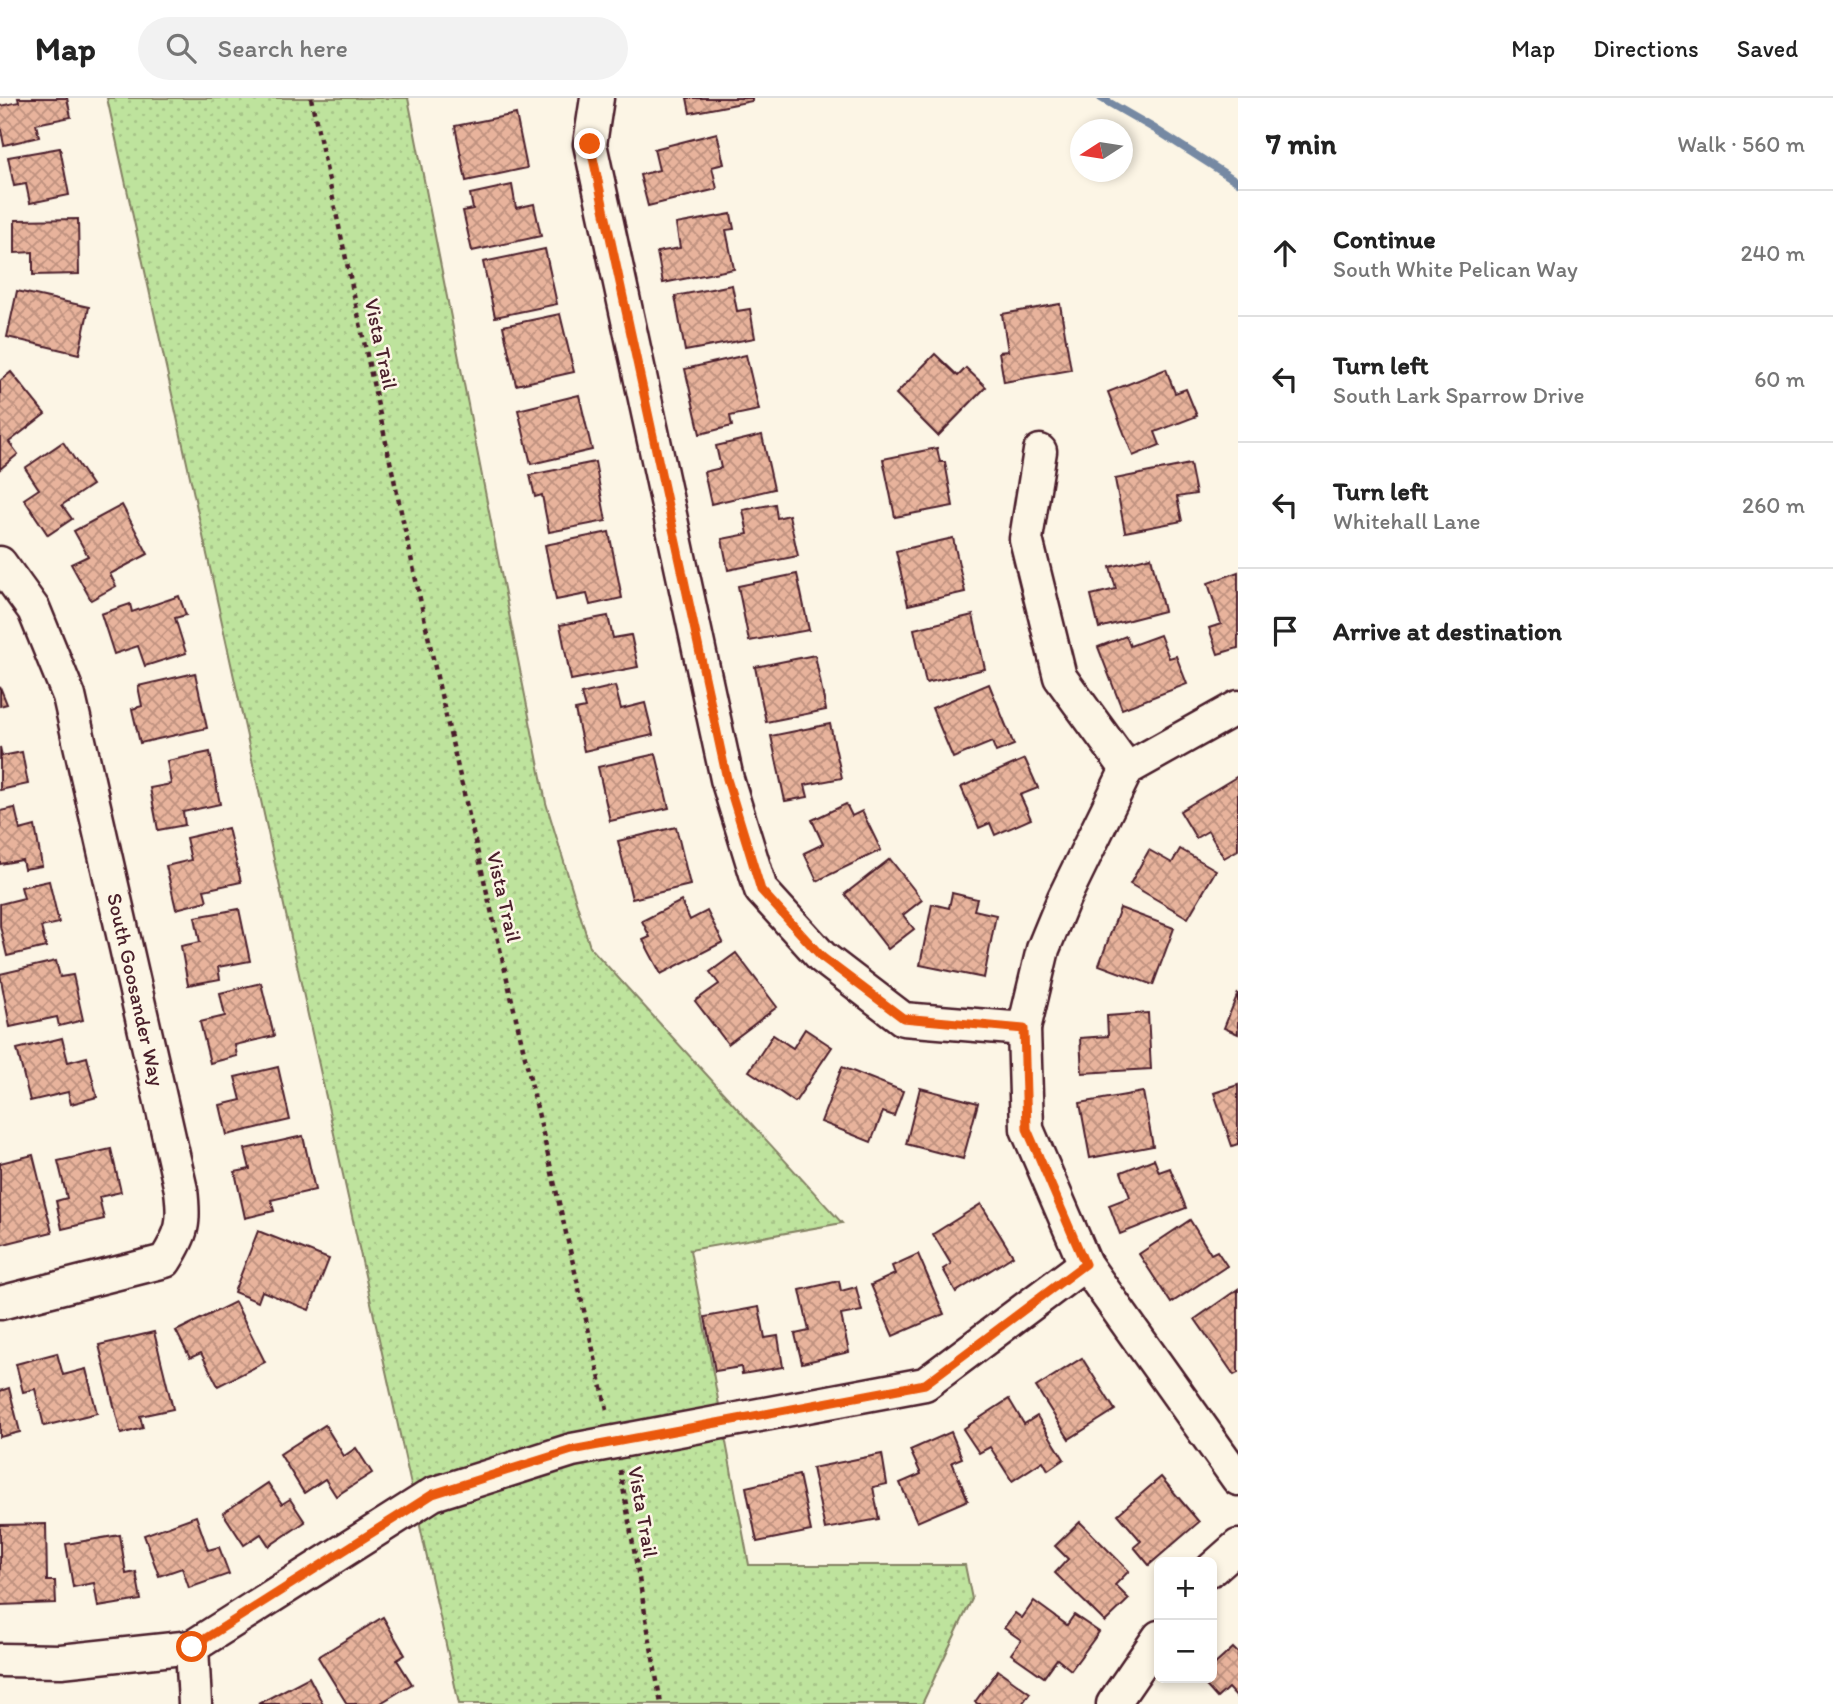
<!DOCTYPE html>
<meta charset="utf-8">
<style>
body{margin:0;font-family:Itim,sans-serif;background:#f2f2f2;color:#222}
.controls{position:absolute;right:21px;bottom:21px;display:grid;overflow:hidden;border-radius:10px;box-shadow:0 4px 10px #0003}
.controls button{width:63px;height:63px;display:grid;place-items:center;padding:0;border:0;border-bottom:2px solid #e0e0e0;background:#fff;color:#222;font:35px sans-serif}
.compass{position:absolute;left:1070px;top:21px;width:63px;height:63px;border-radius:50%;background:#fff;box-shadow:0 4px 10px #0003;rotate:258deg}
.stop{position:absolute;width:21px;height:21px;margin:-16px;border:5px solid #ea580c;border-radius:50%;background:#fff}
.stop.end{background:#ea580c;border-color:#fff;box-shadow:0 2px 7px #0008}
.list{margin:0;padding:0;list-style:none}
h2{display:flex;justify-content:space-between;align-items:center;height:91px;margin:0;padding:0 28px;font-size:30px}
h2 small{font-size:23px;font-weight:400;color:#767676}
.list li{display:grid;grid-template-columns:46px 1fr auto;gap:21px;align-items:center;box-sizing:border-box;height:126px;padding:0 28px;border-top:2px solid #e0e0e0}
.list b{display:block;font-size:26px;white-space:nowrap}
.list p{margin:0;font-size:23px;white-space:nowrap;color:#767676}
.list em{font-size:23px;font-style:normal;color:#767676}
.icon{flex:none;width:38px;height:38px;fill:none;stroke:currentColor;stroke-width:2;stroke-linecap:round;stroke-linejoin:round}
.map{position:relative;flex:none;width:1238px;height:1606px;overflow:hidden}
header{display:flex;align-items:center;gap:42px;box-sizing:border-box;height:98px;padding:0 35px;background:#fff;border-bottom:2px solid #e0e0e0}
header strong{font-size:33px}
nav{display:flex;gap:38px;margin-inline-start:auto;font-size:24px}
.search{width:490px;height:63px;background:#f2f2f2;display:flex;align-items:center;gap:18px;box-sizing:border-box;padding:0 24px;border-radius:38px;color:#767676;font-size:26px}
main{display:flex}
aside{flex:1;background:#fff}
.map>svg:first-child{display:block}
</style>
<header>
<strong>Map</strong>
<div class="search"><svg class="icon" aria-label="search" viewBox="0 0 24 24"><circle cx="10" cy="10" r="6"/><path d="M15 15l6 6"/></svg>Search here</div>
<nav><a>Map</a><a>Directions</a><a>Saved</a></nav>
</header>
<main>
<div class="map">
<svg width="1238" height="1606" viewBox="0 0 1238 1606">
<defs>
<pattern id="park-dots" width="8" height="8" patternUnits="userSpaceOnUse" patternTransform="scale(1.75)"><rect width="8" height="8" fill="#bee39d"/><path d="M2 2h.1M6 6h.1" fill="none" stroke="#a5c287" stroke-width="1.8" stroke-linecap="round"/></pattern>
<pattern id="building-cross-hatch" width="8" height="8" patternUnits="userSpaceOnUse" patternTransform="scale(1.75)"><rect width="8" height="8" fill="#e8b39c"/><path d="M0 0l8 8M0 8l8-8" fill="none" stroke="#be917f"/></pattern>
</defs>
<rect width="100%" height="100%" fill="#fcf5e5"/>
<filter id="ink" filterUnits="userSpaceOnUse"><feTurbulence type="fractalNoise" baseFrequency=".0143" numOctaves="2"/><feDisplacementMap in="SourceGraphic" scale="14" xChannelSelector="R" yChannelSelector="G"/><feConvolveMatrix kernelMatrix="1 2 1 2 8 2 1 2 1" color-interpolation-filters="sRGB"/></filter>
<g filter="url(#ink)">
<polygon fill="url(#park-dots)" stroke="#848164" stroke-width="2" points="107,0 408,0 546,705 590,849 842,1125 690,1152 749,1467 965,1467 972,1501 922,1606 459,1606"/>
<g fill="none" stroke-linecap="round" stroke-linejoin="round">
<polyline stroke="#7689a3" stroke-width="8" points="1101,0 1155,31 1238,84"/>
</g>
<g fill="url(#building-cross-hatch)" stroke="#4a1f2b" stroke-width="2">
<polygon points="18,0 67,0 71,19 36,26 39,39 4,47 0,27 0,8 19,4"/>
<polygon points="687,0 752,0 752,3 690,15"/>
<polygon points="516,16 527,70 466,83 455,28"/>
<polygon points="717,35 724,66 712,69 717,91 648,108 640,77 659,72 654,51"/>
<polygon points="60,50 69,97 30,105 26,86 14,88 8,59"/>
<polygon points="512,87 516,110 534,106 541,138 472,153 463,113 473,111 470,96"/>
<polygon points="731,116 734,131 726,132 734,171 663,185 657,154 680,150 676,126"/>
<polygon points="78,121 79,176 33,177 33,154 15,155 15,122"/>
<polygon points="545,151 557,206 495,219 483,164"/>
<polygon points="732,187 737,213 750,211 755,240 685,253 675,198"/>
<polygon points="17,193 89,209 79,256 7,239"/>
<polygon points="1060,206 1071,272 1004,284 999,254 1008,253 1002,216"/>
<polygon points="560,216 574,274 516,287 503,228"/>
<polygon points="935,256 958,278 966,270 986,289 938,338 896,296"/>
<polygon points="746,257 759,312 730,318 732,328 700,336 685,271"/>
<polygon points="1166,271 1175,295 1186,291 1197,318 1155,334 1160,347 1133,358 1108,294"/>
<polygon points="11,274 45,316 9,344 18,356 0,371 0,283"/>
<polygon points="579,297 592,352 531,366 518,312"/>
<polygon points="762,337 774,391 711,406 704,374 721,370 716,348"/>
<polygon points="63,344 92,387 62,407 72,421 48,437 24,401 39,391 25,370"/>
<polygon points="937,350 940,364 945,364 953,408 895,419 883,361"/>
<polygon points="595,364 606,423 549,434 542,397 535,399 530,377"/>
<polygon points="1190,366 1196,396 1177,399 1182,423 1125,434 1115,381"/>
<polygon points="775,406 777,420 789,417 798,458 728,472 722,441 748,436 743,412"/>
<polygon points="122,407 148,456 110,476 116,488 91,502 71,466 88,458 74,433"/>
<polygon points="609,434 622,500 590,507 587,496 556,502 545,447"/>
<polygon points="953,440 965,494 908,507 896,453"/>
<polygon points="1151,459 1164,513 1099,530 1091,497 1116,491 1110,469"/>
<polygon points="1238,474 1238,550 1218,556 1209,530 1221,526 1208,485"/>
<polygon points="797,476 809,532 749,543 738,488"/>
<polygon points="179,498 186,517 175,520 186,555 145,568 138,548 114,556 101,516 130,506 132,514"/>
<polygon points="973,517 985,571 926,585 914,531"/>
<polygon points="608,518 613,540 631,537 638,569 571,582 560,527"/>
<polygon points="1160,537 1169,560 1176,558 1187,586 1122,611 1098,549 1126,538 1130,548"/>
<polygon points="815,557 826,612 766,624 755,569"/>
<polygon points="195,575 207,630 140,645 132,611 142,608 138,588"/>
<polygon points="989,586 1014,647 996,654 992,644 953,660 932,610"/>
<polygon points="615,588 621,611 645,605 653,637 584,653 575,612 585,610 581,596"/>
<polygon points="0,589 7,606 0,608"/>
<polygon points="830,626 842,680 805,687 808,699 785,703 771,638"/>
<polygon points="0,649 2,658 22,654 28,686 0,692"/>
<polygon points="210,654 220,706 183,714 185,727 158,732 150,690 171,686 167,663"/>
<polygon points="656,656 669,710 610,723 598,669"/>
<polygon points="1025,661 1038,690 1020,697 1031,721 995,737 990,725 979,730 961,689"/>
<polygon points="1238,678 1238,752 1224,760 1208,733 1196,740 1180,713"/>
<polygon points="846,706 852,718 862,713 881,752 817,783 804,755 823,746 812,722"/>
<polygon points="15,710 20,732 35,728 42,768 24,771 22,762 0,766 0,713"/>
<polygon points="676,729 690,787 632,801 618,743"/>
<polygon points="228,730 241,784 204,792 207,803 176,811 166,768 191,762 186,740"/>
<polygon points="1180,751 1216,772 1188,820 1130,786 1149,752 1172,765"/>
<polygon points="890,761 922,802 903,817 914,831 888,851 845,796"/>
<polygon points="49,783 59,825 41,829 46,849 7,858 0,828 0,806 24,800 21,789"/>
<polygon points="952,795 977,801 974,812 996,817 984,880 920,867 932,806 949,810"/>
<polygon points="681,803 690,822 707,813 723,844 661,876 643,842 650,839 642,823"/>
<polygon points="1120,810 1174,830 1153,887 1099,867"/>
<polygon points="239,811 250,863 218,869 220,881 188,887 181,848 200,844 195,819"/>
<polygon points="736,855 777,909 728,946 695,903 719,886 710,874"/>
<polygon points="56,863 60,879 73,877 83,922 59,928 57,919 10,929 0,876"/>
<polygon points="261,885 274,938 235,947 237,958 210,965 200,924 225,918 220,895"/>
<polygon points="1238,895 1238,936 1224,930"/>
<polygon points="1148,915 1151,971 1082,975 1080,940 1108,938 1107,918"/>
<polygon points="805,931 832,949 795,1004 749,973 773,937 793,950"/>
<polygon points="62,940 68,964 87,959 97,999 71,1006 68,994 30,1003 17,951"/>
<polygon points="278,969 290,1022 227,1037 220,1007 241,1002 235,979"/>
<polygon points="842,969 903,993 894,1018 883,1014 871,1044 821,1024"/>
<polygon points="1238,987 1238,1046 1232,1048 1214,995"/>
<polygon points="920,990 978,1005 963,1061 906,1046"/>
<polygon points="1143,994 1153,1048 1090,1060 1080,1005"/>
<polygon points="303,1038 315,1092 271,1102 274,1113 245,1120 235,1074 250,1071 245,1051"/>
<polygon points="111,1051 121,1094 99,1099 104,1121 62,1131 56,1103 67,1100 58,1063"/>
<polygon points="33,1057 52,1134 0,1147 0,1065"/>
<polygon points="1154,1061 1159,1074 1170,1070 1186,1110 1120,1136 1109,1107 1130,1099 1121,1074"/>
<polygon points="981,1106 1013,1158 956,1194 943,1171 951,1166 933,1136"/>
<polygon points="1190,1122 1211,1156 1217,1153 1227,1168 1171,1205 1139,1156"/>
<polygon points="258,1133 329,1161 309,1212 262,1193 258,1204 234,1194"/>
<polygon points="918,1156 944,1216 893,1238 871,1187 895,1176 892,1168"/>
<polygon points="839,1183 841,1193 856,1189 862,1213 841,1217 849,1254 802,1265 795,1236 809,1233 800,1192"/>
<polygon points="1238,1191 1238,1275 1234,1277 1195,1221"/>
<polygon points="235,1204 265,1264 218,1288 201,1255 190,1260 176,1233"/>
<polygon points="759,1209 765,1240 778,1238 783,1269 742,1276 741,1269 715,1273 705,1219"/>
<polygon points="154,1234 173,1311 140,1318 143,1330 121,1336 99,1247"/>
<polygon points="57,1255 63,1277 86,1271 97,1315 44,1328 35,1291 23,1294 16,1266"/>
<polygon points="1082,1260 1115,1312 1069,1341 1036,1289"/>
<polygon points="9,1290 20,1334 0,1339 0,1293"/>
<polygon points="1009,1301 1024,1326 1037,1318 1064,1361 1048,1372 1043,1363 1012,1383 990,1349 979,1355 963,1331"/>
<polygon points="325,1327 344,1358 356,1350 372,1375 336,1398 325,1381 304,1395 280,1356"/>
<polygon points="951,1334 962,1360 952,1364 968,1402 917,1424 900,1385 921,1376 910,1352"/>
<polygon points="882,1356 887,1386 873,1389 879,1421 825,1431 812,1370"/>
<polygon points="799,1377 811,1433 757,1444 746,1389"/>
<polygon points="1161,1379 1199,1424 1149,1467 1134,1449 1141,1443 1118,1416"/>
<polygon points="268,1385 282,1406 290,1401 305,1424 269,1448 261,1436 244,1447 223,1415"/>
<polygon points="196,1418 208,1452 219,1449 229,1476 189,1490 182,1470 159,1478 144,1437"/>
<polygon points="1080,1424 1129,1473 1115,1487 1129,1501 1105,1524 1055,1475 1068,1461 1055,1448"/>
<polygon points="46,1426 47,1483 55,1483 56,1505 0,1507 0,1427"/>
<polygon points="120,1437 126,1476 136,1474 141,1502 98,1509 94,1485 73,1489 66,1446"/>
<polygon points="1034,1503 1067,1527 1074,1517 1099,1534 1071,1572 1057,1561 1044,1579 1011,1556 1021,1542 1004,1530 1015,1515 1022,1520"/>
<polygon points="383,1519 405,1557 397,1562 412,1586 379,1606 347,1606 318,1559"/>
<polygon points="1233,1550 1238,1555 1238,1601 1228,1590 1217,1600 1199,1580 1212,1580 1212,1569"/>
<polygon points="998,1572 1030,1595 1022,1606 978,1606 975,1604"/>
<polygon points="309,1579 323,1606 258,1606"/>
</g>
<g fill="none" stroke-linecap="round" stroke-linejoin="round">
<defs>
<g id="minor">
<polyline points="597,0 590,46 727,681 761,792 822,859 903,921 1024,931"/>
<polyline points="1040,353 1026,441 1060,579 1127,671"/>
<path id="s1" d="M0,465L34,512L69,598L181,1092C185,1126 183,1134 165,1163L0,1205"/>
<polyline points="1238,609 1127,671 1064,800 1043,851 1024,931 1027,1031 1085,1166 1238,1381"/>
<polyline points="1212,1471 1238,1448"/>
<polyline points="192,1549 195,1606"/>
<polyline points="0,1562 61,1563 192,1549 433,1396 572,1352 925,1286 1085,1166"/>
<polyline points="1113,1606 1159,1539"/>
</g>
</defs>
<use href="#minor" stroke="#4a1f2b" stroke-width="37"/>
<g stroke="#4a1f2b" stroke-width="4.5" stroke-dasharray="5 5" stroke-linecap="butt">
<polyline points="311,0 439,588 608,1316"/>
<polyline points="620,1372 661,1606"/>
</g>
<use href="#minor" stroke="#fcf5e5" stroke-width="32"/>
</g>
</g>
<g fill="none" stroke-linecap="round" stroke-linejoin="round" filter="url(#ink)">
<polyline stroke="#ea580c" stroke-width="9" points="192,1549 433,1396 572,1352 925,1286 1085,1166 1027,1031 1024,931 903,920 822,859 761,792 727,681 590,46"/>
</g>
<g text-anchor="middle" stroke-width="5" stroke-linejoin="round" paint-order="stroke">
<g font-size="21" fill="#4a1f2b" stroke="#fcf5e5">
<text transform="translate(381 246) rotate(78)" y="7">Vista Trail</text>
<text transform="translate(504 799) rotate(77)" y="7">Vista Trail</text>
<text dy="7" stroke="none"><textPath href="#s1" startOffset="452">South Goosander Way</textPath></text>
<text transform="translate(643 1414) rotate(80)" y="7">Vista Trail</text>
</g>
</g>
</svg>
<div class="controls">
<button>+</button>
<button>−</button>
</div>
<svg class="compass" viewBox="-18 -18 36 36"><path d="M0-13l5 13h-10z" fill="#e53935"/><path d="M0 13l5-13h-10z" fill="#767676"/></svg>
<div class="stop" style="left:192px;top:1549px"></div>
<div class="stop end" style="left:590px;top:46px"></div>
</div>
<aside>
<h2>7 min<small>Walk · 560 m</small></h2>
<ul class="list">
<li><svg class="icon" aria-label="ahead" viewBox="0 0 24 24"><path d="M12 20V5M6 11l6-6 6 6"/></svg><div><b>Continue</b><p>South White Pelican Way</p></div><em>240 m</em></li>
<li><svg class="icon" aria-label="left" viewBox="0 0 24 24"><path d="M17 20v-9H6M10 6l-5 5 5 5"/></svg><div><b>Turn left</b><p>South Lark Sparrow Drive</p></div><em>60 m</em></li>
<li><svg class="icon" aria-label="left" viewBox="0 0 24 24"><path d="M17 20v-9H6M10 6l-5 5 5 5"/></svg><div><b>Turn left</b><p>Whitehall Lane</p></div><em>260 m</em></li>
<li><svg class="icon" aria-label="arrive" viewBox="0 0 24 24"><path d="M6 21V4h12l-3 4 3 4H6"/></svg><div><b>Arrive at destination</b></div></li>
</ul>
</aside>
</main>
